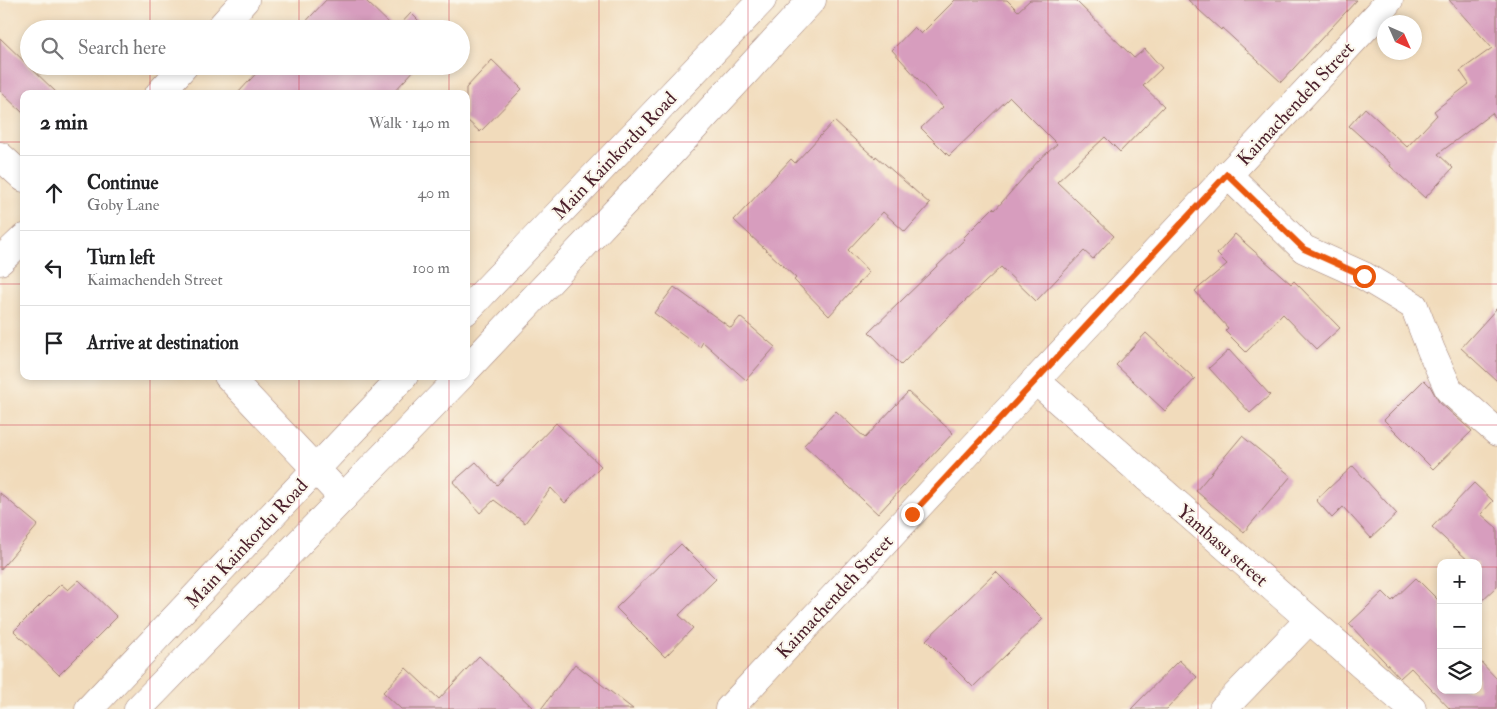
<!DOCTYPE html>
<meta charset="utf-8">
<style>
body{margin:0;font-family:"IM FELL Double Pica",serif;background:#f2f2f2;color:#202124}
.controls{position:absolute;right:15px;bottom:15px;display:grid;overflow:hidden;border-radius:10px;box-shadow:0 2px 8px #0003}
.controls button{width:45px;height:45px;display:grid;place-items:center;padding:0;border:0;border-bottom:1px solid #e0e0e0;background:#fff;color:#202124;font:25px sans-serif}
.compass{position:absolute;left:1377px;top:15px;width:45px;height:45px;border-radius:50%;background:#fff;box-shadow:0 2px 8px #0003;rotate:135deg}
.stop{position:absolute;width:15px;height:15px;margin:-11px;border:4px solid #ea580c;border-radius:50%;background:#fff}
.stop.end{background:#ea580c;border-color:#fff;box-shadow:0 1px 5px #0008}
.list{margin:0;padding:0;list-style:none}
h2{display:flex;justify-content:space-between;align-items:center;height:65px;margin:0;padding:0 20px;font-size:21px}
h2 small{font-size:16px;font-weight:400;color:#757577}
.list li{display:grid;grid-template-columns:32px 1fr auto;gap:15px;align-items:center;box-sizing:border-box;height:75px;padding:0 20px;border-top:1px solid #e0e0e0}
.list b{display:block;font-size:19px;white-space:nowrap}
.list p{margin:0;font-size:16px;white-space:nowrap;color:#757577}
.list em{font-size:16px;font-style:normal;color:#757577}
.icon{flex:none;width:28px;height:28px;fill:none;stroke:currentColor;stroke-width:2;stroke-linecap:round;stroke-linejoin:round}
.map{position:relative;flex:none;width:1497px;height:709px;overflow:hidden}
.search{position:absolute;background:#fff;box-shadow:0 2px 8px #0003;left:20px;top:20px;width:450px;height:55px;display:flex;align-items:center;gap:12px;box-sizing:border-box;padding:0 18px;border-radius:28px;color:#757577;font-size:19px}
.panel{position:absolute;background:#fff;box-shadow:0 2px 8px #0003;left:20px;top:90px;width:450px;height:290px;border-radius:10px}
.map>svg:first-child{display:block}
</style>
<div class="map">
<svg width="1497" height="709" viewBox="0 0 1497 709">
<rect width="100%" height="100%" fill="#fbf7ec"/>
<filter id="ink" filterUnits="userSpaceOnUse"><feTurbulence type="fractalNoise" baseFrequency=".02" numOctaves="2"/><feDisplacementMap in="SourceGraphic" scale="10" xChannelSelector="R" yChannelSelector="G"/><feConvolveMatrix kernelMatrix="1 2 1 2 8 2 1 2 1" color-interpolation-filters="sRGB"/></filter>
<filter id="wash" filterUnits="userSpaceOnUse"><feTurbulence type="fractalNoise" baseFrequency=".0096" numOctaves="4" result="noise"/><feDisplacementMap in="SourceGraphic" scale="20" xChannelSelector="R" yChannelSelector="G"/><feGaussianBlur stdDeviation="1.12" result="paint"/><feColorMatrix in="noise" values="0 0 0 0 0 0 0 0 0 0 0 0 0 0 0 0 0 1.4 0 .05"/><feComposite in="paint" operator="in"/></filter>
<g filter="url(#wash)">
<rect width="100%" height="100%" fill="#f1dbbb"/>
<g id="blocks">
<g fill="#d79dbe">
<polygon points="326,0 365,0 395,29 299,29"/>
<polygon points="955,0 1007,0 1018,11 1030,0 1075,0 1134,58 1145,49 1162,68 1143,86 1164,106 1120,152 1105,137 1057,182 1114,236 1093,259 1084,251 1036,301 1001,267 945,320 901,365 869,332 965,239 963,238 993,208 995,210 1039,160 1057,144 1010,97 949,156 921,128 943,107 892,50 914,27 921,34"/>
<polygon points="1188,0 1357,0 1281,82 1222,28 1221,30"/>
<polygon points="1449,0 1497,0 1497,120 1492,113 1438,154 1453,168 1425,198 1390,166 1391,164 1349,126 1365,108 1407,147 1437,115 1434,111 1469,84 1460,71 1492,48"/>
<polygon points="411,13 427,29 396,29"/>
<polygon points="0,38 58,94 24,94 24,114 0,91"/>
<polygon points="492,60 522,89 480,132 466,119 466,88"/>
<polygon points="263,66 418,66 392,94 237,94"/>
<polygon points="834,121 875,158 876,156 930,204 905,232 883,212 848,250 869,272 829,316 794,280 796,278 734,220 791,159 795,163"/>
<polygon points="1235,234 1291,284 1294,281 1340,328 1317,349 1283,314 1246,352 1225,331 1228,328 1195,291 1227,264 1217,254"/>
<polygon points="674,287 731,328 740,317 775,347 746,380 703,342 700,347 654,313"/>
<polygon points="1497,308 1497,381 1461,348"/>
<polygon points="1146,333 1195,379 1165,411 1116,365"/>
<polygon points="1229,350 1270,395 1250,413 1209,368"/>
<polygon points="1424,380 1430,386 1439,402 1472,431 1433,469 1384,420"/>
<polygon points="908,392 953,433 878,514 804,445 836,411 865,438"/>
<polygon points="556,423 601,466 565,503 551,488 525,523 494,500 480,513 453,482 476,462 497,485"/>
<polygon points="1242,436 1291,476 1244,532 1196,491"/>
<polygon points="1353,466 1397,514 1371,538 1343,507 1332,518 1316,500"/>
<polygon points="1474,483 1493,501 1481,514 1497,528 1497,586 1478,604 1478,563 1471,563 1432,527"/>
<polygon points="0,493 38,525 0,570"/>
<polygon points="681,544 716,579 679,615 693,628 665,657 616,608"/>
<polygon points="996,572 1043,619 973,687 926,640"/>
<polygon points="1416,578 1440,602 1441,601 1441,690 1478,690 1478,659 1497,679 1497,709 1450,709 1411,668 1400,678 1349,624 1383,592 1392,601"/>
<polygon points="79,580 117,617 59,675 14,631 61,584 68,590"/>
<polygon points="479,656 534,709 401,709 383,692 406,668 439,699"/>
<polygon points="1179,660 1197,677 1167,709 1131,709"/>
<polygon points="575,664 633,709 541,709"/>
</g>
</g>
</g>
<g filter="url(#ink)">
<use href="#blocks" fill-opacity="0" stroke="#9e7d73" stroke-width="1"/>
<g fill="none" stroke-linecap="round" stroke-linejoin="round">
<defs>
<g id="minor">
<polyline points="219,29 245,0"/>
<polyline points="159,94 184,66"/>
<polyline points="1227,174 1304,249 1364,276 1414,306 1431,350 1449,390 1497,432"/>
<polyline points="0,261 24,238"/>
<polyline points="1035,380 1412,709"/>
<polyline points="729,709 1379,13 1389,0"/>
<polyline points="1223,709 1309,620"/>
</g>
<g id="major">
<polyline points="0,156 24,178"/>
<polyline points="466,311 762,0"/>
<polyline points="466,370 657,168 812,0"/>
<polyline points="228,376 343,498"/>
<polyline points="89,709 404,376"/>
<polyline points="138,709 461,376"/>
</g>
</defs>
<use href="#minor" stroke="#9e7d73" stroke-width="29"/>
<use href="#major" stroke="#9e7d73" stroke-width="29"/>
<use href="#minor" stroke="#fff" stroke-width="28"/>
<use href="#major" stroke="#fff" stroke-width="28"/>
</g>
</g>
<g fill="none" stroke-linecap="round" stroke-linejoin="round" filter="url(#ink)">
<polyline stroke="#ea580c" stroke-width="6" points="912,514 1227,174 1304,249 1364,276"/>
</g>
<path fill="none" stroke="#d1495b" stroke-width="1" stroke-opacity="0.55" d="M150,0V29M299,0V29M449,0V29M599,0V709M748,0V709M898,0V709M1048,0V709M1198,0V709M1347,0V709M150,66V94M299,66V94M449,66V94M0,142H24M466,142H1497M0,284H24M466,284H1497M150,376V709M299,376V709M449,376V709M0,425H1497M0,567H1441M1478,567H1497"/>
<g text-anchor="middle" stroke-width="4" stroke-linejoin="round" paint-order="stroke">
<g font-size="19" fill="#4a1f2b" stroke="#fbf7ec">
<text transform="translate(1295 103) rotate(-47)" y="7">Kaimachendeh Street</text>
<text transform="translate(614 155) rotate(-46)" y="7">Main Kainkordu Road</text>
<text transform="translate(246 543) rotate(-47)" y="7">Main Kainkordu Road</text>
<text transform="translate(1223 545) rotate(41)" y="7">Yambasu street</text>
<text transform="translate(834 596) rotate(-47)" y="7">Kaimachendeh Street</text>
</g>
</g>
</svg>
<div class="controls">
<button>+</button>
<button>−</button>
<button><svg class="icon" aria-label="layers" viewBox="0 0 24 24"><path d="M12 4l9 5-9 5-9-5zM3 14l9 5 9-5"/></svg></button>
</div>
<svg class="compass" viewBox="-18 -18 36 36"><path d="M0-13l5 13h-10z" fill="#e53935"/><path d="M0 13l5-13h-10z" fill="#757577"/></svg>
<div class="stop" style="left:1364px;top:276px"></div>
<div class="stop end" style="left:912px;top:514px"></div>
<div class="search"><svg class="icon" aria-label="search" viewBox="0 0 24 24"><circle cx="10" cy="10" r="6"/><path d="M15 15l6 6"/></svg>Search here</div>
<section class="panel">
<h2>2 min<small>Walk · 140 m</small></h2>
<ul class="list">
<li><svg class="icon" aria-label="ahead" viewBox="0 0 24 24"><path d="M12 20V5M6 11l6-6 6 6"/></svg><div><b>Continue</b><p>Goby Lane</p></div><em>40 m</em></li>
<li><svg class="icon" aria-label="left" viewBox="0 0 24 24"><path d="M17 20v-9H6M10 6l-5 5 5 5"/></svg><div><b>Turn left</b><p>Kaimachendeh Street</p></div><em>100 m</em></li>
<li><svg class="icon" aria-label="arrive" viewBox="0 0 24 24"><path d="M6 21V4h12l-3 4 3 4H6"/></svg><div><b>Arrive at destination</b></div></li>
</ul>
</section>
</div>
